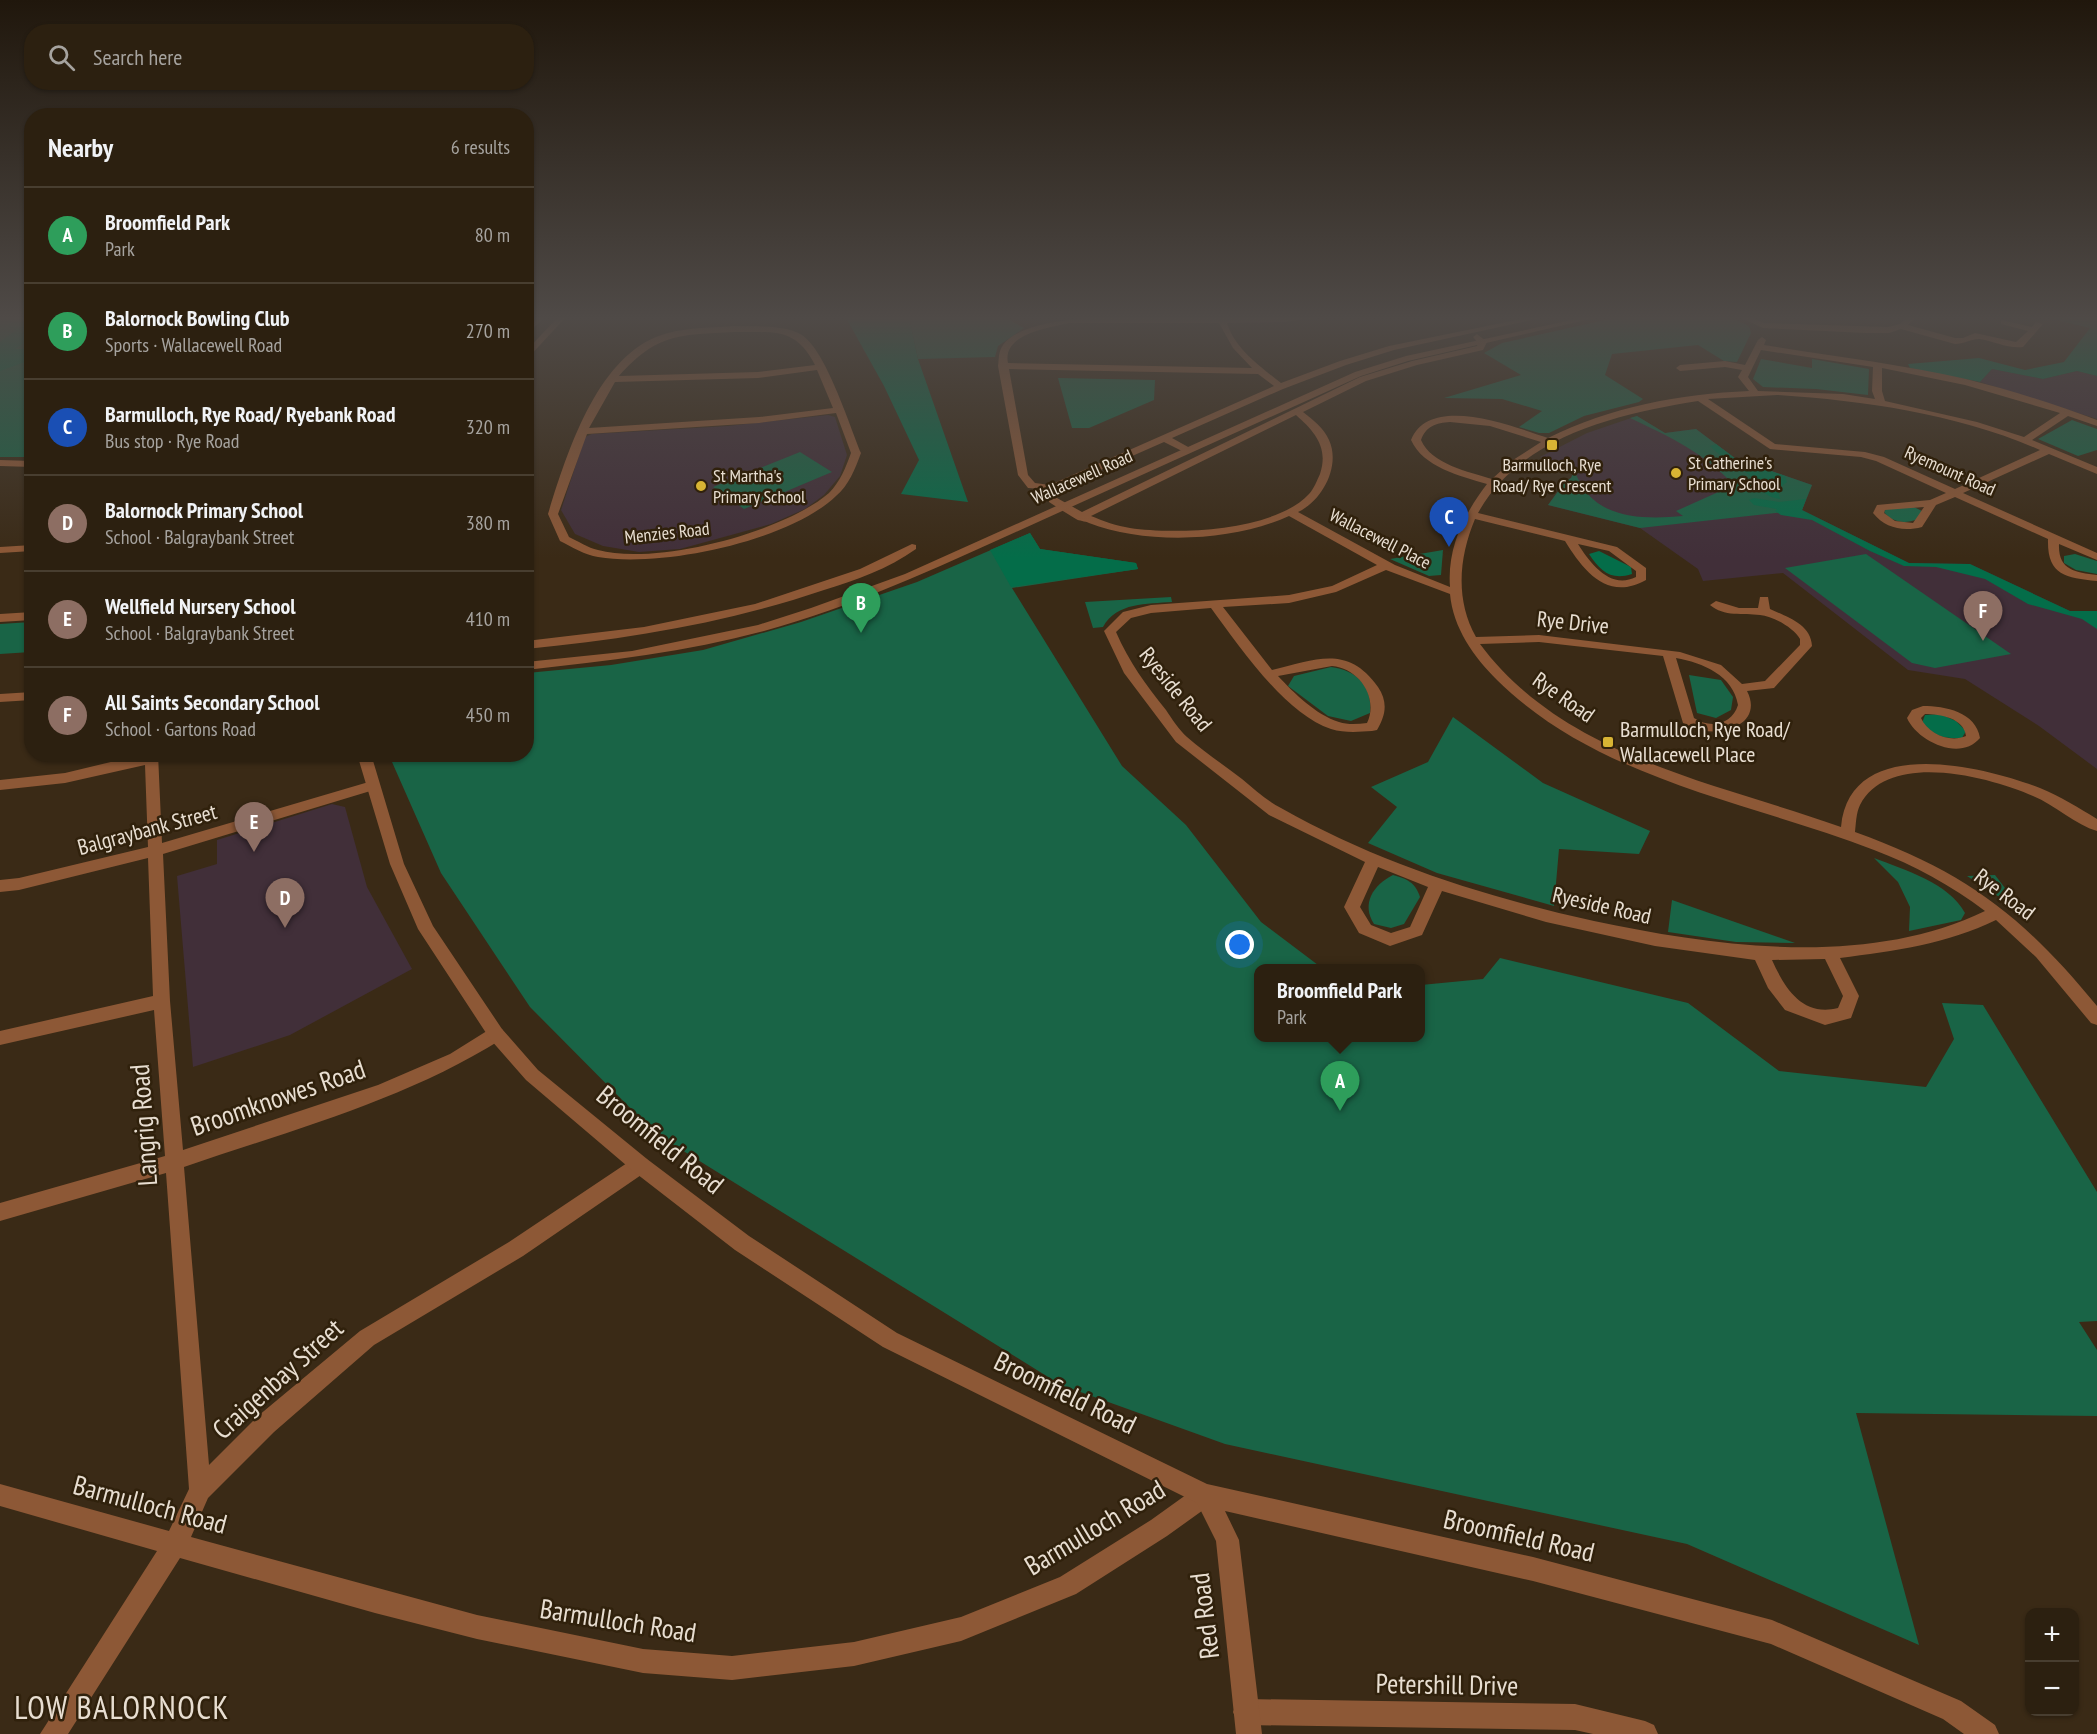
<!DOCTYPE html>
<meta charset="utf-8">
<style>
body{margin:0;font-family:"PT Sans Narrow",sans-serif;background:#382d1e;color:#f1f3f6}
.controls{position:absolute;right:18px;bottom:18px;display:grid;overflow:hidden;border-radius:12px;box-shadow:0 2px 4px #0004}
.controls button{width:54px;height:54px;display:grid;place-items:center;padding:0;border:0;border-bottom:2px solid #483e30;background:#2c2010;color:#f1f3f6;font:30px sans-serif}
.you{position:absolute;left:1240px;top:945px;width:21px;height:21px;margin:-15px;border:4px solid #fff;border-radius:50%;background:#1a73e8;box-shadow:0 0 0 9px #1a73e833}
.badge{display:grid;place-items:center;width:39px;height:39px;border-radius:50%;background:#db2777;color:#fff;font-size:20px;font-weight:700}
.pin{position:absolute;translate:-50% -50px;filter:drop-shadow(0 2px 3px #0008)}
.pin::after{content:'';position:absolute;top:32px;width:21px;height:18px;background:inherit;clip-path:polygon(0 0,100% 0,50% 100%)}
.popup{position:absolute;left:1254px;top:964px;width:171px;height:78px;box-sizing:border-box;display:grid;place-content:center;border-radius:12px;background:#2c2010;filter:drop-shadow(0 2px 4px #0005);font-size:20px;white-space:nowrap;color:#a6a39f}
.popup b{font-size:22px;color:#f1f3f6}
.popup::after{content:'';position:absolute;left:50%;top:100%;margin-left:-12px;border:12px solid transparent;border-top-color:#2c2010}
.list{margin:0;padding:0;list-style:none}
h2{display:flex;justify-content:space-between;align-items:center;height:78px;margin:0;padding:0 24px;font-size:26px}
h2 small{font-size:20px;font-weight:400;color:#a6a39f}
.list li{display:grid;grid-template-columns:39px 1fr auto;gap:18px;align-items:center;box-sizing:border-box;height:96px;padding:0 24px;border-top:2px solid #483e30}
.list b{display:block;font-size:22px;white-space:nowrap}
.list p{margin:0;font-size:20px;white-space:nowrap;color:#a6a39f}
.list em{font-size:20px;font-style:normal;color:#a6a39f}
.icon{flex:none;width:33px;height:33px;fill:none;stroke:currentColor;stroke-width:2;stroke-linecap:round;stroke-linejoin:round}
.map{position:relative;flex:none;width:2097px;height:1734px;overflow:hidden}
.search{position:absolute;background:#2c2010;box-shadow:0 2px 4px #0004;left:24px;top:24px;width:510px;height:66px;display:flex;align-items:center;gap:15px;box-sizing:border-box;padding:0 21px;border-radius:24px;color:#a6a39f;font-size:22px}
.panel{position:absolute;background:#2c2010;box-shadow:0 2px 4px #0004;left:24px;top:108px;width:510px;height:654px;border-radius:24px}
.map>svg:first-child{display:block}
</style>
<div class="map">
<svg width="2097" height="1734" viewBox="0 0 2097 1734">
<rect width="100%" height="100%" fill="#3a2a16"/>
<g fill="#412f39">
<polygon points="1992,369 2043,379 2077,371 2097,376 2097,419 1980,382"/>
<polygon points="828,415 835,417 847,455 840,476 824,495 805,509 771,524 680,549 639,552 603,546 575,534 561,510 585,437 592,434 728,426"/>
<polygon points="1637,416 1665,433 1696,429 1736,459 1812,485 1802,510 1909,563 1970,564 2070,611 2097,611 2097,769 2039,726 1965,679 1908,670 1783,573 1703,581 1698,569 1640,528 1548,505 1565,482 1571,478 1574,471 1540,457 1587,433"/>
<polygon points="332,804 345,807 367,887 412,969 290,1035 193,1067 177,876 217,864 217,840"/>
</g>
<g fill="#196446">
<rect x="0" y="316" width="31" height="141"/>
<polygon points="909,316 1005,316 1004,317 1024,328 998,346 995,357 918,359"/>
<polygon points="1623,316 1728,316 1749,326 1751,333 1737,362 1724,361 1698,345 1612,354 1605,375 1643,399 1639,402 1584,416 1549,433 1539,433 1519,427 1542,411 1502,399 1444,398 1521,375 1484,353 1502,343"/>
<polygon points="2040,316 2097,316 2097,333 2090,328"/>
<polygon points="1761,359 1812,368 1812,359 1869,369 1868,395 1816,389 1763,387 1753,379"/>
<polygon points="1058,378 1155,380 1154,400 1089,428 1072,428"/>
<path d="M1637,416L1665,433L1696,429L1736,459L1812,485L1802,510L1640,528L1548,505L1565,482L1571,478L1574,471C1578,478 1581,486 1586,492C1609,520 1650,519 1683,516L1676,511L1734,485C1703,452 1670,437 1630,418Z"/>
<polygon points="2072,420 2097,429 2097,450 2078,456 2038,439"/>
<polygon points="800,452 832,472 744,509 713,487"/>
<path d="M1914,507L1922,511L1918,519C1905,524 1893,523 1884,512L1886,509Z"/>
<polygon points="1030,533 1040,549 1136,563 1138,569 1012,588 1122,766 1186,825 1261,922 1322,968 1259,968 1259,1038 1421,1038 1421,985 1483,979 1500,958 1688,1003 1779,1071 1926,1087 1954,1039 1942,1003 1983,1005 2097,1192 2097,1321 2079,1322 2097,1350 2097,1416 1856,1413 1919,1645 1687,1544 1225,1444 1061,1385 656,1134 530,1007 441,873 392,762 391,755 526,754 527,673 611,665 703,650 801,622 917,582"/>
<polygon points="1443,550 1441,575 1429,576 1390,559"/>
<polygon points="1866,554 2011,654 1935,668 1912,663 1785,568"/>
<polygon points="2075,554 2097,561 2097,574 2076,570 2064,563 2064,556"/>
<path d="M1171,597L1172,602C1147,604 1117,602 1103,627L1093,628L1085,602Z"/>
<polygon points="31,622 31,652 0,654 0,624"/>
<path d="M1331,667C1356,670 1373,686 1370,713L1351,721L1328,716L1288,686L1294,676Z"/>
<polygon points="1689,675 1721,680 1733,697 1731,710 1716,718 1697,713"/>
<polygon points="1453,717 1543,783 1650,831 1639,854 1559,849 1554,906 1437,873 1368,843 1397,807 1371,787 1428,762"/>
<path d="M1874,858C1905,870 1949,883 1965,913L1961,920L1909,931L1910,907L1898,882Z"/>
<path d="M1393,875C1407,879 1415,882 1420,897L1404,924L1391,928L1374,924C1361,904 1373,885 1393,875Z"/>
<polygon points="1995,875 2024,913 1967,876"/>
<polygon points="1672,900 1795,943 1736,942 1668,932"/>
</g>
<g fill="#046d49">
<polygon points="17,316 31,316 31,338 15,349 31,349 31,362 22,363 0,371 0,342 16,330 6,326"/>
<polygon points="845,316 909,316 918,359 968,502 901,494 919,460 884,386"/>
<polygon points="2090,328 2097,329 2097,376 2077,371 2043,379 1992,369 1980,382 1910,368 1908,364 1979,358 2025,370 2064,362"/>
<path d="M1716,444L1736,459L1785,476L1787,482L1778,489L1780,499C1758,496 1759,481 1744,471C1733,463 1719,456 1710,446Z"/>
<polygon points="1754,498 1779,502 1806,499 1802,510 1909,563 1970,564 2070,611 2097,611 2097,629 2082,619 2028,604 1985,579 1936,567 1904,566 1870,551 1812,520 1781,515 1775,511 1777,509 1754,505 1749,500"/>
<polygon points="1030,533 1040,549 1136,563 1138,569 1011,587 990,550"/>
<path d="M1599,551L1631,567L1632,574C1611,581 1600,571 1589,554Z"/>
<path d="M1940,714L1956,721L1966,731L1962,738C1945,739 1934,736 1922,723L1925,715Z"/>
</g>
<g fill="none" stroke-linecap="round" stroke-linejoin="round">
<g fill="#8d5836" fill-rule="evenodd">
<polygon points="559,316 567,316 526,360 526,351"/>
<path d="M1217,316H1225L1226,318L1320,316L1316,318L1284,322L1227,323C1235,349 1261,367 1281,383L1340,361L1389,346L1536,316H1550L1394,350L1346,365L1283,389L1172,438L1190,448V452H1184L1164,442L1055,490L1028,488L1018,475L998,366C999,359 998,352 1003,345C1031,307 1171,318 1217,318ZM1069,323H1219L1233,348L1252,368L1008,363C1002,334 1048,328 1069,323ZM1009,369L1258,374L1274,386L1050,485L1035,483L1028,475Z"/>
<path d="M1737,316H1747L1764,323L1888,327L1900,324L1909,316H1917L1908,325L1955,338H1963L1975,333L2016,342L2028,331L2001,324V320L2032,327L2036,322L2043,324L2023,347C2008,349 1994,341 1979,339C1972,339 1963,344 1955,344L1901,329L1889,333H1866L1763,328Z"/>
<path d="M734,326C754,327 784,324 802,335C826,351 849,424 861,453C855,469 849,485 836,496C789,541 661,568 598,557C585,555 572,547 560,541L548,514C566,456 595,362 656,337C681,327 708,328 734,326ZM734,332C773,333 795,326 815,365L758,372L619,376C657,333 680,335 734,332ZM817,370L833,408L759,417L589,428L615,382L758,378ZM836,413L851,453C846,467 840,482 829,493C784,532 656,566 598,550C588,548 578,541 569,537L558,514L587,434L759,423Z"/>
<path d="M1477,334L1487,342L1483,350L1417,365L1366,381L1303,412C1313,420 1324,428 1329,440C1341,466 1322,501 1298,512L1395,565L1450,587C1447,548 1464,514 1487,484C1460,476 1423,467 1411,440C1430,393 1514,427 1548,438C1610,407 1680,394 1749,391L1738,377L1742,370L1725,367L1680,371L1676,368L1680,365L1725,361L1745,365L1758,340L1762,337L1766,340L1764,345C1831,356 1900,364 1966,379C2011,390 2054,404 2097,420V426L2068,416L2032,440L2097,467V474L2049,454L1963,493L2097,553V560L2059,544C2058,570 2075,572 2097,575V581C2065,578 2047,575 2048,539L1955,497L1936,505L1922,527C1903,532 1885,528 1873,513L1877,505L1930,500L1946,493L1876,461L1861,457L1770,449L1698,401C1617,414 1521,436 1478,513L1617,547L1646,568V580C1607,602 1583,570 1565,541L1475,519C1459,557 1455,600 1476,637L1539,635L1680,652L1721,665L1742,684L1765,681L1800,645V639C1794,628 1773,616 1760,615C1743,613 1724,617 1710,605L1716,601L1739,608H1758L1760,597H1768L1770,609C1787,617 1811,624 1812,646L1774,688L1747,691C1766,728 1711,742 1683,723L1663,656L1539,642L1480,644C1565,758 1716,782 1841,827C1850,733 1983,766 2040,788C2060,796 2079,808 2097,819V831C2076,825 2055,805 2033,796C1989,777 1889,750 1860,805C1856,813 1856,824 1855,832C1966,872 2023,916 2097,1006V1025L2091,1023L2036,957L1996,920C1947,944 1894,951 1840,958L1859,996L1851,1018L1825,1025L1785,1010L1768,988L1755,960L1655,946L1546,922L1442,891L1422,935L1390,946L1359,933L1344,907L1365,862L1269,815L1176,742L1124,673L1104,631L1123,612L1151,605L1289,595L1332,586L1377,565L1289,516C1233,542 1146,545 1089,523C1085,521 1079,521 1076,519C1068,514 1058,508 1049,502V498H1057L1082,512L1360,377L1412,361L1477,346L1478,343L1473,337ZM1761,350L1873,367L1872,391L1875,399L1843,394L1758,391L1748,377ZM1882,368L1965,385L2060,413L2024,437L1977,422L1885,401L1882,391ZM1777,395C1867,401 1957,414 2040,450L1955,489L1884,457L1865,452L1775,444L1708,399ZM1296,415C1314,431 1329,447 1320,474C1317,480 1314,489 1309,494C1275,531 1177,535 1130,528C1117,526 1103,521 1091,516ZM1450,422L1490,426L1541,442L1513,460L1492,479C1469,472 1431,464 1421,440C1426,426 1436,423 1450,422ZM1924,507L1913,523L1895,521L1884,513L1885,510ZM1578,544L1609,551L1636,571V577C1610,590 1590,563 1578,544ZM1386,570L1450,594C1453,628 1474,657 1497,680C1599,780 1747,801 1874,850C1914,865 1952,886 1985,911C1867,968 1717,947 1594,921C1486,897 1378,863 1281,808C1267,801 1254,789 1242,779C1224,765 1204,752 1187,737C1179,730 1172,719 1166,710C1146,685 1129,662 1116,632L1131,618L1151,613L1211,608C1239,646 1285,714 1331,729C1344,733 1358,732 1372,731L1377,730C1386,715 1388,702 1378,687C1347,644 1316,660 1272,670L1223,607L1289,603L1336,592ZM1676,658C1703,663 1733,675 1738,705C1732,725 1710,729 1694,718ZM1332,666C1359,668 1379,698 1367,723C1358,724 1348,725 1339,722C1316,715 1294,693 1278,676ZM1378,867L1428,887L1410,927L1391,933L1371,925L1360,907ZM1825,959L1843,996L1838,1008C1803,1017 1785,989 1772,960Z"/>
<polygon points="0,460 32,461 32,467 0,466"/>
<path d="M912,544L916,545V549C888,569 856,580 824,590C727,623 628,639 526,649V641L644,627L755,604L860,569Z"/>
<polygon points="32,545 32,551 0,553 0,547"/>
<polygon points="32,612 32,620 0,622 0,614"/>
<polygon points="32,692 32,700 0,702 0,694"/>
<path d="M1923,706C1945,706 1976,712 1980,738C1960,762 1917,741 1907,718L1912,710ZM1925,714C1940,714 1964,718 1966,736C1950,743 1928,734 1921,718Z"/>
<path d="M144,754H158L162,843L372,781L379,786L377,789L163,854L170,1001L183,1150L378,1085L450,1054L490,1029L496,1027L502,1029L505,1034L502,1039C405,1100 292,1130 184,1167L209,1465L258,1416L360,1331L509,1242L633,1159L640,1157L647,1159L649,1165L647,1171L523,1256L374,1345L274,1432L208,1498L191,1537L477,1615L643,1649L732,1656L854,1642L961,1617L1060,1577L1151,1520L1197,1487L1205,1484L1213,1487L1216,1495L1213,1503L1167,1536L1076,1594L961,1641L854,1666L732,1680L643,1673L477,1639L375,1613L180,1558L68,1734H40L157,1551L0,1506V1484L169,1531L189,1489L166,1173L0,1221V1203L165,1156L154,1010L0,1045V1031L153,996L148,858L19,890L0,892V880L19,878L148,847L145,765L65,783L0,790V780L65,773Z"/>
<polygon points="1246,1699 1575,1704 1645,1721 1654,1725 1658,1734 1593,1734 1575,1730 1246,1725 1237,1721 1233,1712 1237,1703"/>
</g>
<g fill="#8d5836" fill-rule="evenodd">
<polygon points="538,316 546,316 526,335 526,328"/>
<path d="M1590,316H1603L1408,361L1361,376C1253,425 1146,473 1038,522C949,562 859,605 764,631C686,652 607,661 526,670V662L632,651L758,625L811,608L905,574L1355,372L1406,356Z"/>
<polygon points="357,754 371,754 404,864 433,926 502,1029 538,1070 647,1159 749,1236 897,1333 1207,1484 1533,1557 1772,1620 1961,1701 1995,1725 1999,1734 1964,1734 1943,1719 1771,1644 1533,1581 1225,1511 1239,1540 1262,1734 1236,1734 1216,1541 1197,1503 883,1347 735,1250 633,1171 526,1080 490,1039 418,929 390,864"/>
</g>
</g>
<linearGradient id="sky" x2="0" y2="1"><stop stop-color="#20170c"/><stop offset="0.57" stop-color="#4f4a47"/><stop offset="1" stop-color="#4f4a47" stop-opacity="0"/></linearGradient>
<rect width="2097" height="558" fill="url(#sky)"/>
<g fill="#d8b434" stroke="#30210c" stroke-width="2">
<rect x="1546" y="439" width="12" height="12" rx="3"/>
<circle cx="1676" cy="473" r="6"/>
<circle cx="701" cy="486" r="6"/>
<rect x="1602" y="736" width="12" height="12" rx="3"/>
</g>
<g text-anchor="middle" stroke-width="5" stroke-linejoin="round" paint-order="stroke">
<g font-size="18" fill="#e8ded1" stroke="#30210c" text-anchor="start">
<text x="1688" y="469">St Catherine's<tspan x="1688" dy="21">Primary School</tspan></text>
<text x="1552" y="471" text-anchor="middle">Barmulloch, Rye<tspan x="1552" dy="21">Road/ Rye Crescent</tspan></text>
<text x="713" y="482">St Martha's<tspan x="713" dy="21">Primary School</tspan></text>
</g>
<g font-size="18" fill="#e8ded1" stroke="#30210c">
<text transform="translate(1950 471) rotate(24)" y="6">Ryemount Road</text>
<text transform="translate(1082 477) rotate(-24)" y="6">Wallacewell Road</text>
<text transform="translate(667 533) rotate(-6)" y="6">Menzies Road</text>
<text transform="translate(1380 539) rotate(27)" y="6">Wallacewell Place</text>
</g>
<g font-size="22" fill="#e8ded1" stroke="#30210c">
<text transform="translate(1573 622) rotate(6)" y="8">Rye Drive</text>
<text transform="translate(1176 689) rotate(51)" y="8">Ryeside Road</text>
<text transform="translate(1564 697) rotate(35)" y="8">Rye Road</text>
<text transform="translate(147 829) rotate(-15)" y="8">Balgraybank Street</text>
<text transform="translate(2005 894) rotate(37)" y="8">Rye Road</text>
<text transform="translate(1602 905) rotate(13)" y="8">Ryeside Road</text>
</g>
<g font-size="22" fill="#e8ded1" stroke="#30210c" text-anchor="start">
<text x="1620" y="737">Barmulloch, Rye Road/<tspan x="1620" dy="25">Wallacewell Place</tspan></text>
</g>
<g font-size="27" fill="#e8ded1" stroke="#30210c">
<text transform="translate(278 1098) rotate(-19)" y="9">Broomknowes Road</text>
<text transform="translate(144 1125) rotate(-94)" y="9">Langrig Road</text>
<text transform="translate(660 1140) rotate(39)" y="9">Broomfield Road</text>
<text transform="translate(278 1379) rotate(-42)" y="9">Craigenbay Street</text>
<text transform="translate(1065 1393) rotate(26)" y="9">Broomfield Road</text>
<text transform="translate(150 1505) rotate(15)" y="9">Barmulloch Road</text>
<text transform="translate(1095 1528) rotate(-31)" y="9">Barmulloch Road</text>
<text transform="translate(1519 1536) rotate(13)" y="9">Broomfield Road</text>
<text transform="translate(1205 1616) rotate(-97)" y="9">Red Road</text>
<text transform="translate(618 1621) rotate(9)" y="9">Barmulloch Road</text>
<text transform="translate(1447 1685) rotate(1)" y="9">Petershill Drive</text>
</g>
<g font-size="32" letter-spacing="1.5" fill="#e8ded1" stroke="#30210c">
<text x="122" y="1719">LOW BALORNOCK</text>
</g>
</g>
</svg>
<div class="controls">
<button>+</button>
<button>−</button>
</div>
<div class="you"></div>
<div class="pin badge" style="left:1340px;top:1111px;background:#2e9e5b">A</div>
<div class="popup"><b>Broomfield Park</b>Park</div>
<div class="pin badge" style="left:861px;top:633px;background:#2e9e5b">B</div>
<div class="pin badge" style="left:1449px;top:547px;background:#1a4fb4">C</div>
<div class="pin badge" style="left:285px;top:928px;background:#8d6e63">D</div>
<div class="pin badge" style="left:254px;top:852px;background:#8d6e63">E</div>
<div class="pin badge" style="left:1983px;top:641px;background:#8d6e63">F</div>
<div class="search"><svg class="icon" aria-label="search" viewBox="0 0 24 24"><circle cx="10" cy="10" r="6"/><path d="M15 15l6 6"/></svg>Search here</div>
<section class="panel">
<h2>Nearby<small>6 results</small></h2>
<ul class="list">
<li><span class="badge" style="background:#2e9e5b">A</span><div><b>Broomfield Park</b><p>Park</p></div><em>80 m</em></li>
<li><span class="badge" style="background:#2e9e5b">B</span><div><b>Balornock Bowling Club</b><p>Sports · Wallacewell Road</p></div><em>270 m</em></li>
<li><span class="badge" style="background:#1a4fb4">C</span><div><b>Barmulloch, Rye Road/ Ryebank Road</b><p>Bus stop · Rye Road</p></div><em>320 m</em></li>
<li><span class="badge" style="background:#8d6e63">D</span><div><b>Balornock Primary School</b><p>School · Balgraybank Street</p></div><em>380 m</em></li>
<li><span class="badge" style="background:#8d6e63">E</span><div><b>Wellfield Nursery School</b><p>School · Balgraybank Street</p></div><em>410 m</em></li>
<li><span class="badge" style="background:#8d6e63">F</span><div><b>All Saints Secondary School</b><p>School · Gartons Road</p></div><em>450 m</em></li>
</ul>
</section>
</div>
